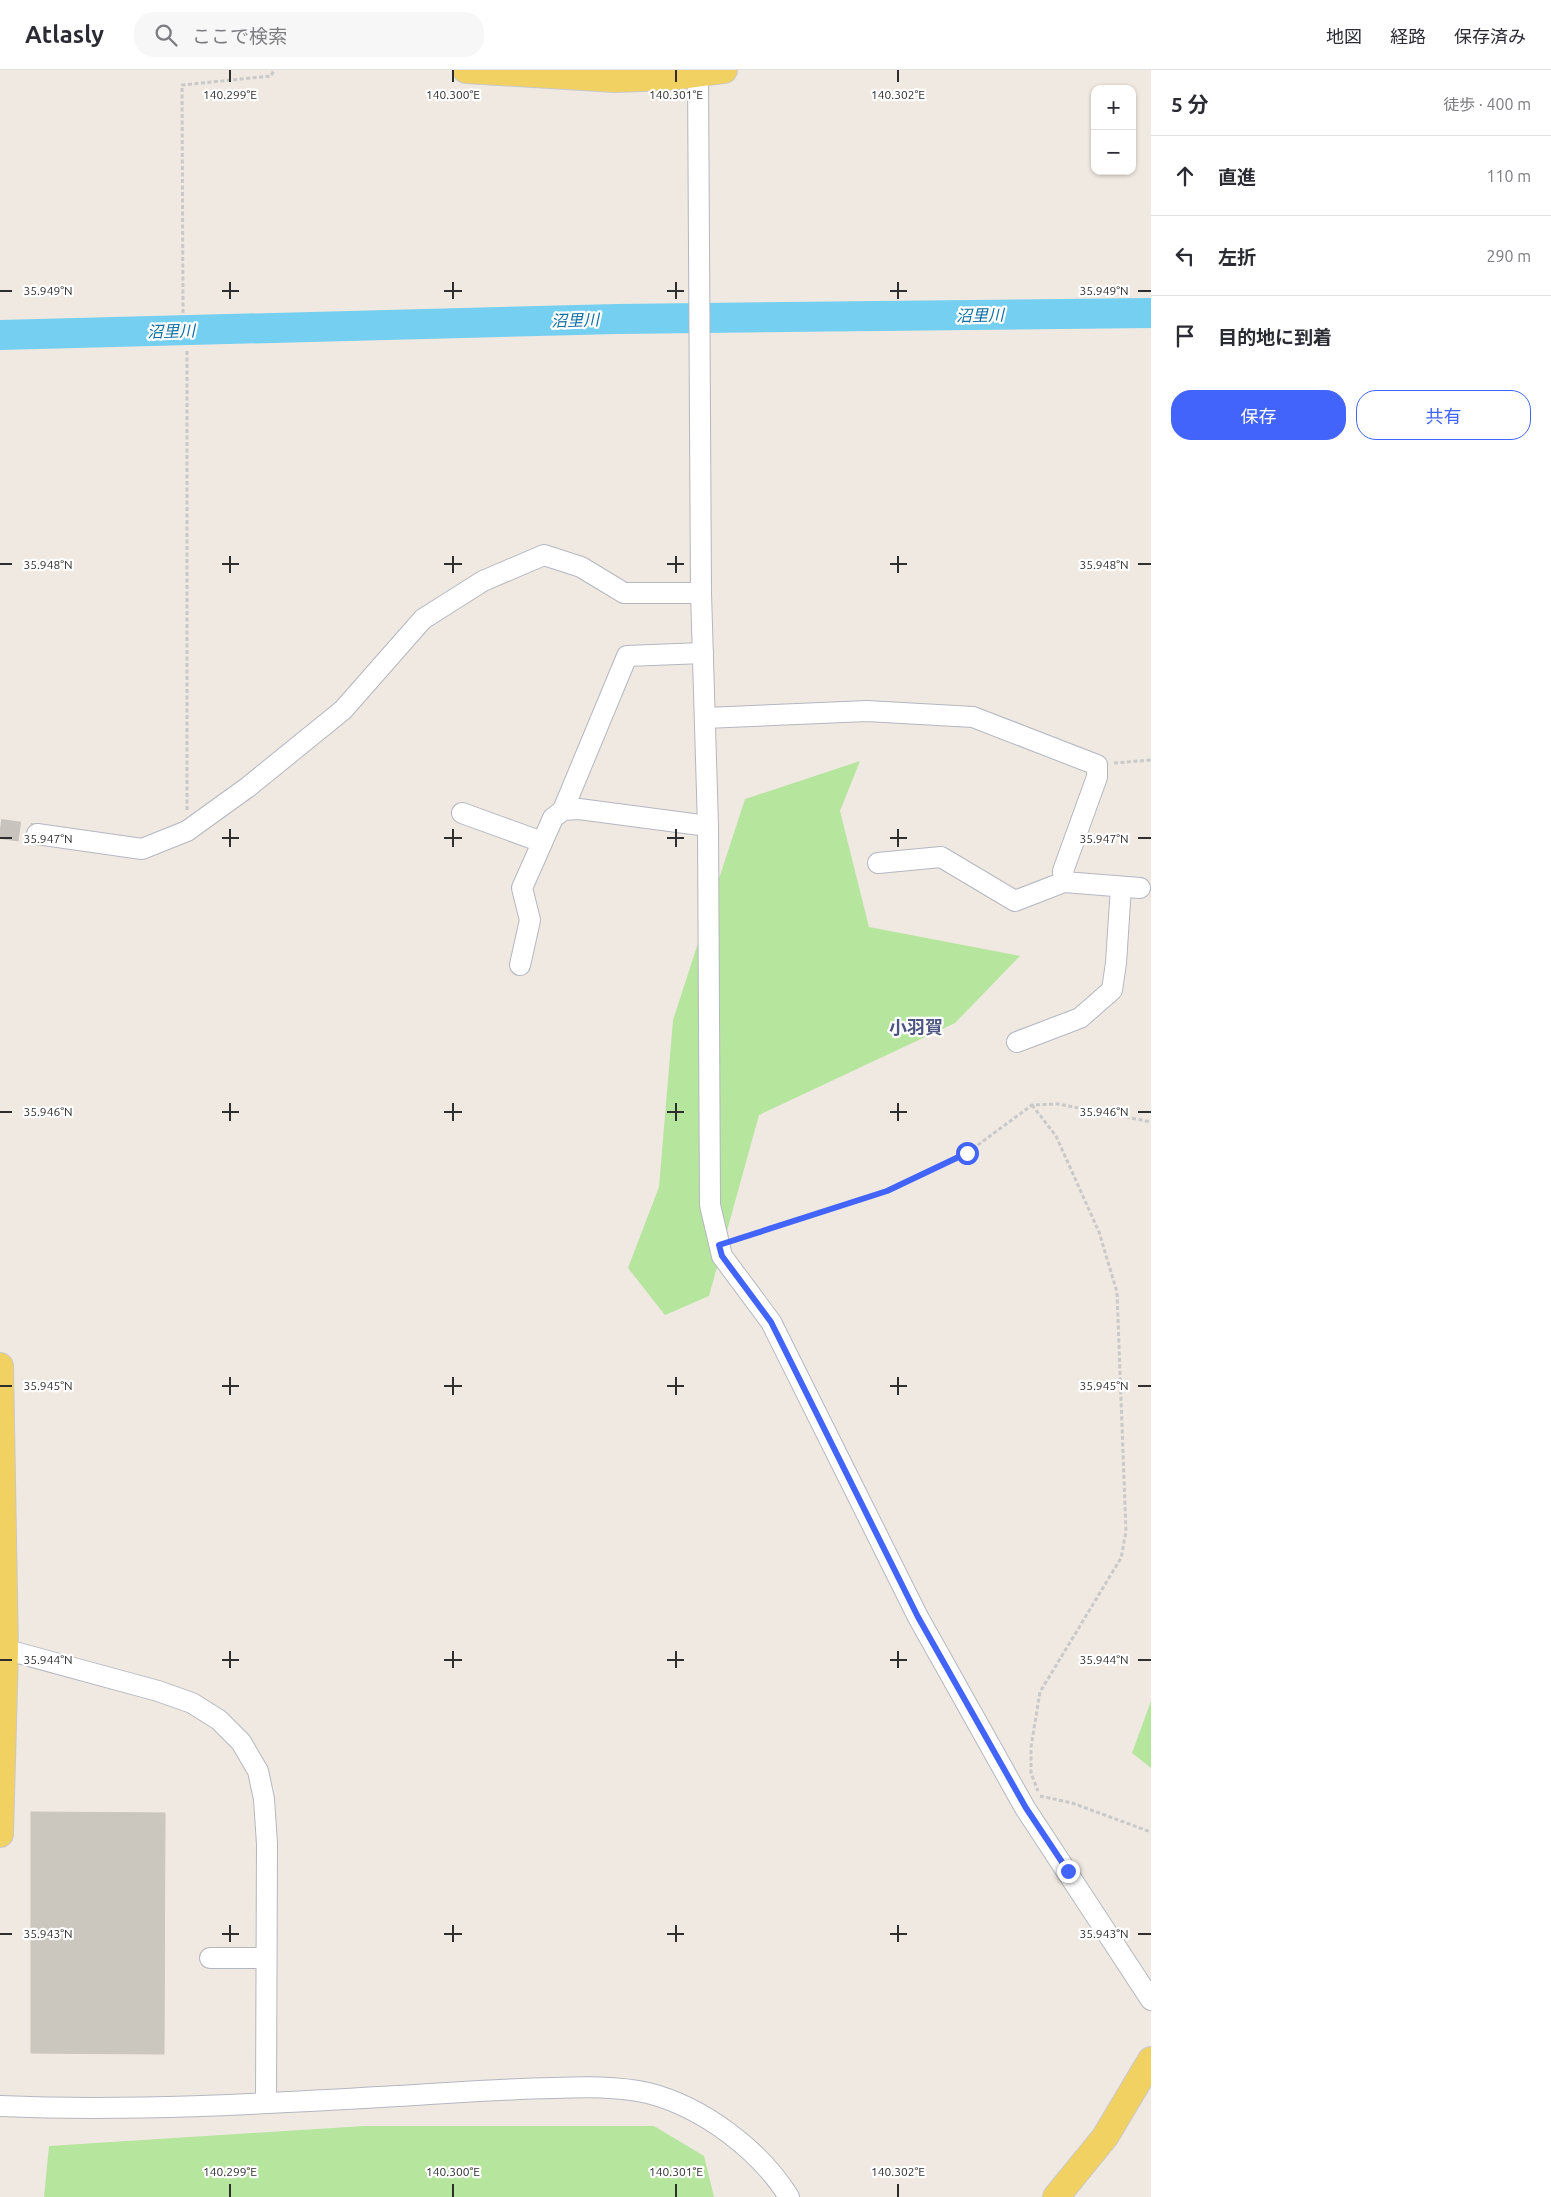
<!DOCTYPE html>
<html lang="ja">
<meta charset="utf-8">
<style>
body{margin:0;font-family:Ubuntu,"Noto Sans JP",sans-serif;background:#f7f7f7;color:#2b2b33}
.controls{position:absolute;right:15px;top:15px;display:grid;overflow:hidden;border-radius:10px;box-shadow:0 1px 4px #0004}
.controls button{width:45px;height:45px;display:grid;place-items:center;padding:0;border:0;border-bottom:1px solid #e1e1e2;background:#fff;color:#2b2b33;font:25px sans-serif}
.stop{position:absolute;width:15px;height:15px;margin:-11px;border:4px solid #4264fb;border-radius:50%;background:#fff}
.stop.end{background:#4264fb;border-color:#fff;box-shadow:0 1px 5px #0008}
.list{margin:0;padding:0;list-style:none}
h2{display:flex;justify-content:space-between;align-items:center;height:65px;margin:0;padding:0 20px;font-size:21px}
h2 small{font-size:16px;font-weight:400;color:#7c7c81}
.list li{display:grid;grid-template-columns:32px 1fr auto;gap:15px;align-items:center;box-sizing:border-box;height:80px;padding:0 20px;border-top:1px solid #e1e1e2}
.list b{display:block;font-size:19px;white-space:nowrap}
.list em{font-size:16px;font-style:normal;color:#7c7c81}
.actions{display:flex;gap:10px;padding:15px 20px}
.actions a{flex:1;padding:11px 0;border:1px solid #4264fb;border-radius:20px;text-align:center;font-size:18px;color:#4264fb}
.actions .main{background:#4264fb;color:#fff}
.icon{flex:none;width:28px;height:28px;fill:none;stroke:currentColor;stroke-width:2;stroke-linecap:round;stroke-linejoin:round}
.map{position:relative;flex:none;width:1151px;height:2127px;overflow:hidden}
header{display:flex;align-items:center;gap:30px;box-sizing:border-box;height:70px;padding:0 25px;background:#fff;border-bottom:1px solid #e1e1e2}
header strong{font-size:24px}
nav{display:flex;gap:28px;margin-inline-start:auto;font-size:18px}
.search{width:350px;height:45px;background:#f7f7f7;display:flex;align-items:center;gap:12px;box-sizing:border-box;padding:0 18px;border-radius:20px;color:#7c7c81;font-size:19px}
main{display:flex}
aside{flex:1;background:#fff}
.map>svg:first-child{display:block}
</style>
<header>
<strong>Atlasly</strong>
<div class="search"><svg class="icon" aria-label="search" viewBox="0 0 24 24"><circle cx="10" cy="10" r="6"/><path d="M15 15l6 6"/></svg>ここで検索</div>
<nav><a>地図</a><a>経路</a><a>保存済み</a></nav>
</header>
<main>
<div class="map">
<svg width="1151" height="2127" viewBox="0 0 1151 2127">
<rect width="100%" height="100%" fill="#efe9e1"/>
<g fill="#b6e59e">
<polygon points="860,691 840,741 869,857 1020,886 955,953 759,1045 709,1226 665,1245 628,1198 659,1117 673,950 745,729"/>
<polygon points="1151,1631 1151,1698 1132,1683"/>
<polygon points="364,2056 654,2056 704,2086 714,2127 44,2127 49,2076"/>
</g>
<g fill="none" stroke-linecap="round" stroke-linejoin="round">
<polyline stroke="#75cff0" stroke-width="30" points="0,265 617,249 1151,243"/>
</g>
<polygon fill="#cbc7bf" stroke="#cbc5ba" points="31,1742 165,1743 164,1984 31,1983"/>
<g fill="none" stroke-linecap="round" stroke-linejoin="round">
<polyline stroke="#c8c4bd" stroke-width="20" stroke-dasharray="20 10" stroke-linecap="butt" points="0,759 37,764"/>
<defs>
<g id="minor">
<polyline points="698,3 701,523 708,756 710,1135 722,1186 771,1252 918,1547 1025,1738 1151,1930"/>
<polyline points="705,648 867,641 973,647 1097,695 1097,707 1063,801 1064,812 1140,818"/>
<polyline points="563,740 627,586 703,583"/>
<polyline points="462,743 542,772"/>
<polyline points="37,764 142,779 187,761 248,717 343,640 423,549 483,511 544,485 581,497 624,523 701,523"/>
<polyline points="878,793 941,787 1015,831 1064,812"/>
<polyline points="520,895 530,850 522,818 553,748 563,740 579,739 708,756"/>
<polyline points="1017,972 1080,948 1112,920 1116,893 1121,817"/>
<polyline points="0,1578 158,1621 192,1633 219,1650 241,1672 258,1701 264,1729 267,1774 266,2033"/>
<polyline points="210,1888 266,1888"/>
<path d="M0,2036C139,2042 277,2033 416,2025C461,2022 507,2019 553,2018C584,2017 617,2016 648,2023C703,2037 760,2080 789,2127"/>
</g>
<g id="major">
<polyline points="466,0 615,9 672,7 724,0"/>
<polyline points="0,1296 5,1580 0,1764"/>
<polyline points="1056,2127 1105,2067 1151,1990"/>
</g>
</defs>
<use href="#minor" stroke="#b4b7c1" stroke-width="22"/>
<use href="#major" stroke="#c9c9c9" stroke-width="28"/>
<g stroke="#c9c9c9" stroke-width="3" stroke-dasharray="4 2.5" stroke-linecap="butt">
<polyline points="183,243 182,15 271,6 274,0"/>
<polyline points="187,281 187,740"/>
<polyline points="1114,693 1151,690"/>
<polyline points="1032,1035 1056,1066 1099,1162 1117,1222 1126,1462 1121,1488 1040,1622 1031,1677 1031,1703 1038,1721"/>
<polyline points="736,1168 887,1121 967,1083 1032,1035 1058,1034 1151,1052"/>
<polyline points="1040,1726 1072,1733 1151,1762"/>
</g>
<use href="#minor" stroke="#fff" stroke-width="20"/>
<use href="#major" stroke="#f2d163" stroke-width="26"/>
</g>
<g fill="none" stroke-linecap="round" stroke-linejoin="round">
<polyline stroke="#4264fb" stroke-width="6" points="967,1083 887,1121 719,1175 722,1186 771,1252 918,1547 1026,1738 1068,1801"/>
</g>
<path fill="none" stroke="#2e2e2e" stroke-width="2" d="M230,0V12M453,0V12M676,0V12M898,0V12M230,212V229M453,212V229M676,212V229M898,212V229M0,221H12M222,221H239M444,221H462M667,221H684M890,221H907M1138,221H1151M230,486V503M453,486V503M676,486V503M898,486V503M0,494H12M222,494H239M444,494H462M667,494H684M890,494H907M1138,494H1151M230,759V777M453,759V777M676,759V777M898,759V777M0,768H12M222,768H239M444,768H462M667,768H684M890,768H907M1138,768H1151M230,1033V1051M453,1033V1051M676,1033V1051M898,1033V1051M0,1042H12M222,1042H239M444,1042H462M667,1042H684M890,1042H907M1138,1042H1151M230,1307V1325M453,1307V1325M676,1307V1325M898,1307V1325M0,1316H12M222,1316H239M444,1316H462M667,1316H684M890,1316H907M1138,1316H1151M230,1581V1598M453,1581V1598M676,1581V1598M898,1581V1598M0,1590H12M222,1590H239M444,1590H462M667,1590H684M890,1590H907M1138,1590H1151M230,1855V1872M453,1855V1872M676,1855V1872M898,1855V1872M0,1864H12M222,1864H239M444,1864H462M667,1864H684M890,1864H907M1138,1864H1151M230,2114V2127M453,2114V2127M676,2114V2127M898,2114V2127"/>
<g text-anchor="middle" stroke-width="4.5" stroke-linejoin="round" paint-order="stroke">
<g font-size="16" font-style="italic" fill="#0d6fa3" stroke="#fff">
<text transform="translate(980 245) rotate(-1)" y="6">沼里川</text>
<text transform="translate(575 250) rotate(-2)" y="6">沼里川</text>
<text transform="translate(171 261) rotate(-2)" y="6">沼里川</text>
</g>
<g font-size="18" font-weight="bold" fill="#4d5680" stroke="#fff">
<text x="916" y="964">小羽賀</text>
</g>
</g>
<g font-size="12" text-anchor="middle" fill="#2e2e2e" stroke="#fff" stroke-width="4.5" stroke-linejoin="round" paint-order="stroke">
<text x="230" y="29">140.299°E</text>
<text x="453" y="29">140.300°E</text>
<text x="676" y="29">140.301°E</text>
<text x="898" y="29">140.302°E</text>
<text x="48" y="225">35.949°N</text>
<text x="1104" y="225">35.949°N</text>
<text x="48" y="499">35.948°N</text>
<text x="1104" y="499">35.948°N</text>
<text x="48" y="773">35.947°N</text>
<text x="1104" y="773">35.947°N</text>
<text x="48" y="1046">35.946°N</text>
<text x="1104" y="1046">35.946°N</text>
<text x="48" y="1320">35.945°N</text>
<text x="1104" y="1320">35.945°N</text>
<text x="48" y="1594">35.944°N</text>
<text x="1104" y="1594">35.944°N</text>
<text x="48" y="1868">35.943°N</text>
<text x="1104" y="1868">35.943°N</text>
<text x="230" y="2106">140.299°E</text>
<text x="453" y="2106">140.300°E</text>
<text x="676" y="2106">140.301°E</text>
<text x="898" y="2106">140.302°E</text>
</g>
</svg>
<div class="controls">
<button>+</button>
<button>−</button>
</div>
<div class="stop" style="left:967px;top:1083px"></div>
<div class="stop end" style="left:1068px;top:1801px"></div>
</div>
<aside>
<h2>5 分<small>徒歩 · 400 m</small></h2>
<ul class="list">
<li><svg class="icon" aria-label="ahead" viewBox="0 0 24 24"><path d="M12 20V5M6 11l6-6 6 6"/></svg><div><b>直進</b></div><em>110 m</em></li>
<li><svg class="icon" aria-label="left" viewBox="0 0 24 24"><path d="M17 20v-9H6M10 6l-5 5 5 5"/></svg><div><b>左折</b></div><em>290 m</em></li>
<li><svg class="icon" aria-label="arrive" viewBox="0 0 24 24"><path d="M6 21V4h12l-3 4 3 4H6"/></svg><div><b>目的地に到着</b></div></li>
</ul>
<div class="actions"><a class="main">保存</a><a>共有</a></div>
</aside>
</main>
